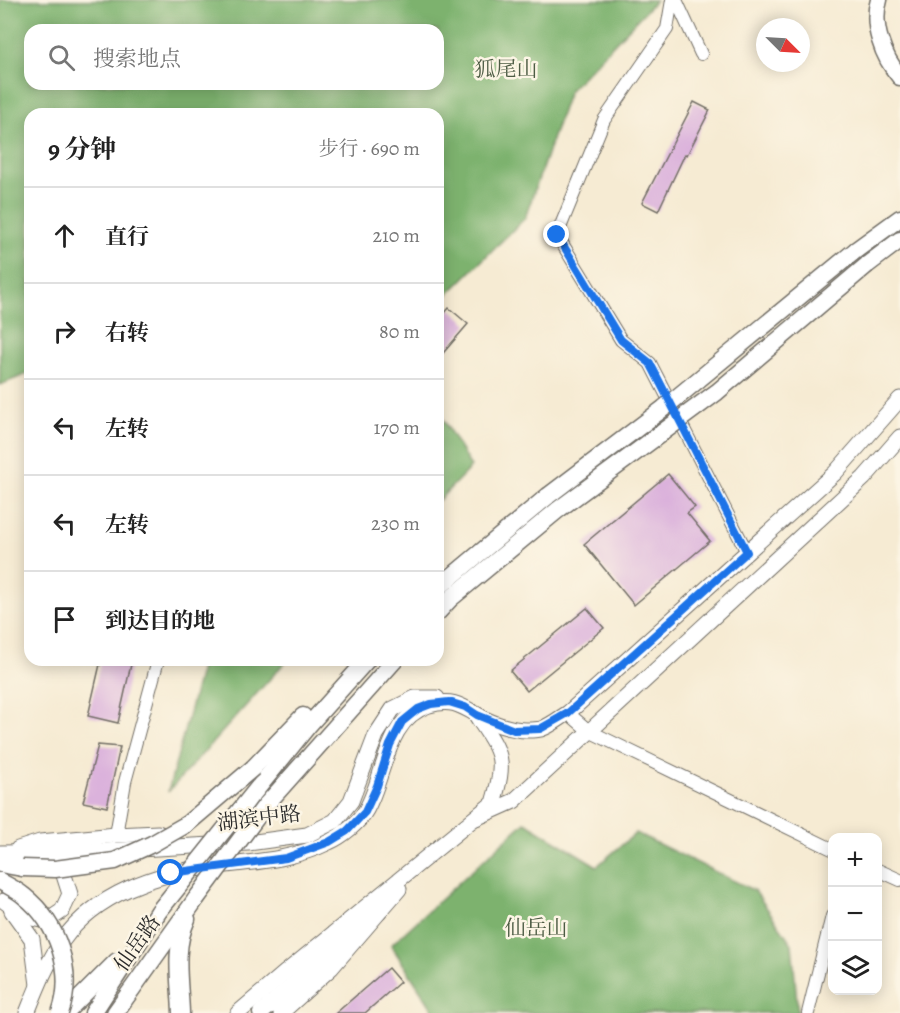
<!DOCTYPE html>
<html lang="zh">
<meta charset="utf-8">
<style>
body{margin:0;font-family:Alegreya,"Noto Serif SC",serif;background:#f2f2f2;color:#222}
.controls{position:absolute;right:18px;bottom:18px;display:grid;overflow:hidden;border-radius:12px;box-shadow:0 3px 15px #0003}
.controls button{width:54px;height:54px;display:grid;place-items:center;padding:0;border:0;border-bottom:2px solid #e0e0e0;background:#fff;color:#222;font:30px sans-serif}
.compass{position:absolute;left:756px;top:18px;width:54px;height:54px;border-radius:50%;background:#fff;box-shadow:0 3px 15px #0003;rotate:114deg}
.stop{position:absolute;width:18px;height:18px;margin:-14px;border:4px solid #1a73e8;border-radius:50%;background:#fff}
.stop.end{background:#1a73e8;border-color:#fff;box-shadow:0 2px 6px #0008}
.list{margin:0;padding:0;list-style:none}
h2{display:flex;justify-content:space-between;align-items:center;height:78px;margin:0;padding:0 24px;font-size:26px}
h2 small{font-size:20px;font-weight:400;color:#767676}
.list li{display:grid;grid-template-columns:39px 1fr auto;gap:18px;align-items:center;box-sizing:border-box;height:96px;padding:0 24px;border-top:2px solid #e0e0e0}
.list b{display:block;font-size:22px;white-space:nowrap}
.list em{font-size:20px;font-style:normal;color:#767676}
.icon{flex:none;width:33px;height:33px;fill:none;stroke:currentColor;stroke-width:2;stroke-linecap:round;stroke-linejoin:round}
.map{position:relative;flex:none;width:900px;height:1013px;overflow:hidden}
.search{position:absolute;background:#fff;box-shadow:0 3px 15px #0003;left:24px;top:24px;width:420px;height:66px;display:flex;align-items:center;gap:15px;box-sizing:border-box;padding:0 21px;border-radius:18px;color:#767676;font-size:22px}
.panel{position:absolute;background:#fff;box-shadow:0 3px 15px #0003;left:24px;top:108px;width:420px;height:558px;border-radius:18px}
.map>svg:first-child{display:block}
</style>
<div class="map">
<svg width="900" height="1013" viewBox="0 0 900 1013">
<rect width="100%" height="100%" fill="#fcf5e5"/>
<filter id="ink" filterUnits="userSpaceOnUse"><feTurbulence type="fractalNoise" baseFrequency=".0167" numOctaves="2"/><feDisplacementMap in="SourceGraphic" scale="12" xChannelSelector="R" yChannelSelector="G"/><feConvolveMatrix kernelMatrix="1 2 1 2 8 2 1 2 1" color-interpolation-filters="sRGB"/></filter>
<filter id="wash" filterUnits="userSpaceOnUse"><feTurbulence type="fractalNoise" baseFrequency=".008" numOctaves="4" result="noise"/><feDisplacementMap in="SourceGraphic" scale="24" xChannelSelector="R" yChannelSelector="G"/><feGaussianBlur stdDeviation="1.35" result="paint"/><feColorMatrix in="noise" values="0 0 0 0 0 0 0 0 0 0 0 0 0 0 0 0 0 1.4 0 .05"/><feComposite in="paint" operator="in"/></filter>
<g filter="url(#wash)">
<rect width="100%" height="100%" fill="#f6ebd3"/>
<g fill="#7db26e" stroke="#546e4c" stroke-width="1.5" fill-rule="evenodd">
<path d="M0,0H656L569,91L525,218L438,304V114H30V373L0,385ZM30,30H438V84H30Z"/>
<polygon points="438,411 471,467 438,501"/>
<polygon points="203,660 287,660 168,792"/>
<polygon points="525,822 597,866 636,833 755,891 792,944 798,1013 435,1013 391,945"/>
</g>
<g id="blocks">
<g fill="#dbb2dc">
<polygon points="694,102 710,110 687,155 685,154 658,211 642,203"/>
<polygon points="449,308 468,324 438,359 438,321"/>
<polygon points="668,474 695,507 687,513 710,541 634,605 584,544"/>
<polygon points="587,608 604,628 527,691 510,671"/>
<polygon points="101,660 132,660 118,723 88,716"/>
<polygon points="98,745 120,747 107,807 83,802"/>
<polygon points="388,968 400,982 365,1013 336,1013"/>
</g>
</g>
</g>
<g filter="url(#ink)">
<use href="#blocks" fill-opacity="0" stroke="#726e66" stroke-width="1.5"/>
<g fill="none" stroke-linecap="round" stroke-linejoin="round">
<defs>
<g id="minor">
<polyline points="672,0 667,29 604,120 557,235 621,340 650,363 747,552"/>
<polyline points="676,0 701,54"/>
<polyline points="568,713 589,731 832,849"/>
<polyline points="116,835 125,782 158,660"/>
<polyline points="878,870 900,880"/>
<polyline points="808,1013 832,916"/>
</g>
<g id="major">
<polyline points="476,818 514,801 864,478 900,437"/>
<polyline points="18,849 40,842 116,835 158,833 171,839"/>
<polyline points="0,853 85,852 248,843 307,835 335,821 351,801 376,735 393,709 415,698 437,698"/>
<polyline points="4,901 26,917 47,921 62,911 70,894 62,869 54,860"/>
<polyline points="12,911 32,939 38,985"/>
<path d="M27,1013C37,988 47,962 63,940C96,894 156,873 209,867C250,862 291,861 329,842C342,836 359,823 366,810C386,775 385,719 429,705C450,699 459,704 476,714C490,723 511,730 527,730C531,730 537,730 541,729C550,726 560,718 568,713L835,473L900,399"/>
<path d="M238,1013L286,972L493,803C507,758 501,753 476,715"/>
<polyline points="281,1013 331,968 399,889"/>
</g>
<g id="highway">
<path d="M879,0C871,25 883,57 900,77"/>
<polyline points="856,250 900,218"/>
<polyline points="867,265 900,240"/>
<polyline points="438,588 548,496"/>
<polyline points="438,612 450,599 559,509"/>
<polyline points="253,768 303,716"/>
<polyline points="265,806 395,660"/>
<polyline points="240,810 308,726 367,660"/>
<polyline points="0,864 22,868"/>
<polyline points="65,1013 117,961"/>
<polyline points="93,1013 159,911"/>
<polyline points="115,1013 196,899"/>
<path d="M181,1013C180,981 173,950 187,919"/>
<polyline points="261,1013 379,911"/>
</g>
</defs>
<use href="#minor" stroke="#726e66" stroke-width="14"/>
<use href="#major" stroke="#726e66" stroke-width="17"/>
<use href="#highway" stroke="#726e66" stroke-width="19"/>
<use href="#minor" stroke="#fff" stroke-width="12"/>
<use href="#major" stroke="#fff" stroke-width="15"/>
<use href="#highway" stroke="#fff" stroke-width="16"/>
<defs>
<g id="highway-bridge">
<polyline points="548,496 664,408 856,250"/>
<polyline points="559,509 717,392 867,265"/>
<polyline points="22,868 55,869 115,861 152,844 187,824 253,768"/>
<path d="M0,881C8,886 17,890 24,896C58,923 75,972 60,1013"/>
<polyline points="196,899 265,806"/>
<polyline points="159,911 240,810"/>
</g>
</defs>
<use href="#highway-bridge" stroke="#726e66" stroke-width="19" stroke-linecap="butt"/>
<use href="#highway-bridge" stroke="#fff" stroke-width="16"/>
</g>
</g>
<g fill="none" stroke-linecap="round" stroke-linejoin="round" filter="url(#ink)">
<polyline stroke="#1a73e8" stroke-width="8" points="171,873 286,858 329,842 347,831 365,812 377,786 390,745 402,722 418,709 431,704 449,702 465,707 477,715 514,730 540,729 568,713 747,552 650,363 621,340 557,235"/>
</g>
<g text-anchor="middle" stroke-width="5" stroke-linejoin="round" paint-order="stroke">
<g font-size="21" fill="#4d5c44" stroke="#fcf5e5">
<text x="506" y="76">狐尾山</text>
<text x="536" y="935">仙岳山</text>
</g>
<g font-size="21" fill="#2b2b2b" stroke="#fcf5e5">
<text transform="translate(259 818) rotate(-7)" y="7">湖滨中路</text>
<text transform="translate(137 943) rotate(-55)" y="7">仙岳路</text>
</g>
</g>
</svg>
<div class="controls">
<button>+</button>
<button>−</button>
<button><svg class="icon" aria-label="layers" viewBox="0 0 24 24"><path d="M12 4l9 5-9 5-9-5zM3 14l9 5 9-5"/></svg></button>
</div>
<svg class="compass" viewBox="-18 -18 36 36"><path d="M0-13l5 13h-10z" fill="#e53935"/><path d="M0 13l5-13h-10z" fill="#767676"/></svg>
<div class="stop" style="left:171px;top:873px"></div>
<div class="stop end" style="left:557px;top:235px"></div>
<div class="search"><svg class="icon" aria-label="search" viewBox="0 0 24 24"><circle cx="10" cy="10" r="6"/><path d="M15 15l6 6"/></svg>搜索地点</div>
<section class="panel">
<h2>9 分钟<small>步行 · 690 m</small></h2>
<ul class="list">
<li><svg class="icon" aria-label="ahead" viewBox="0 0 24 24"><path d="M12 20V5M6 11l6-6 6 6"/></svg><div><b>直行</b></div><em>210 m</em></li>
<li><svg class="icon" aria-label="right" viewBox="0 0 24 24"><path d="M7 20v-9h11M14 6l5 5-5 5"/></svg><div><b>右转</b></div><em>80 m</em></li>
<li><svg class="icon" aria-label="left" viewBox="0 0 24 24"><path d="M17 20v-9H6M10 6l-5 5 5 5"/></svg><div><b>左转</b></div><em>170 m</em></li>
<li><svg class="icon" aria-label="left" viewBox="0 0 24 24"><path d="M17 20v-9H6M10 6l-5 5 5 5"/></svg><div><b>左转</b></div><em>230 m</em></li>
<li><svg class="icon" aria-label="arrive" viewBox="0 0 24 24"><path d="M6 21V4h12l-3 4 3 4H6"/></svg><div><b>到达目的地</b></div></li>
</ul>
</section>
</div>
